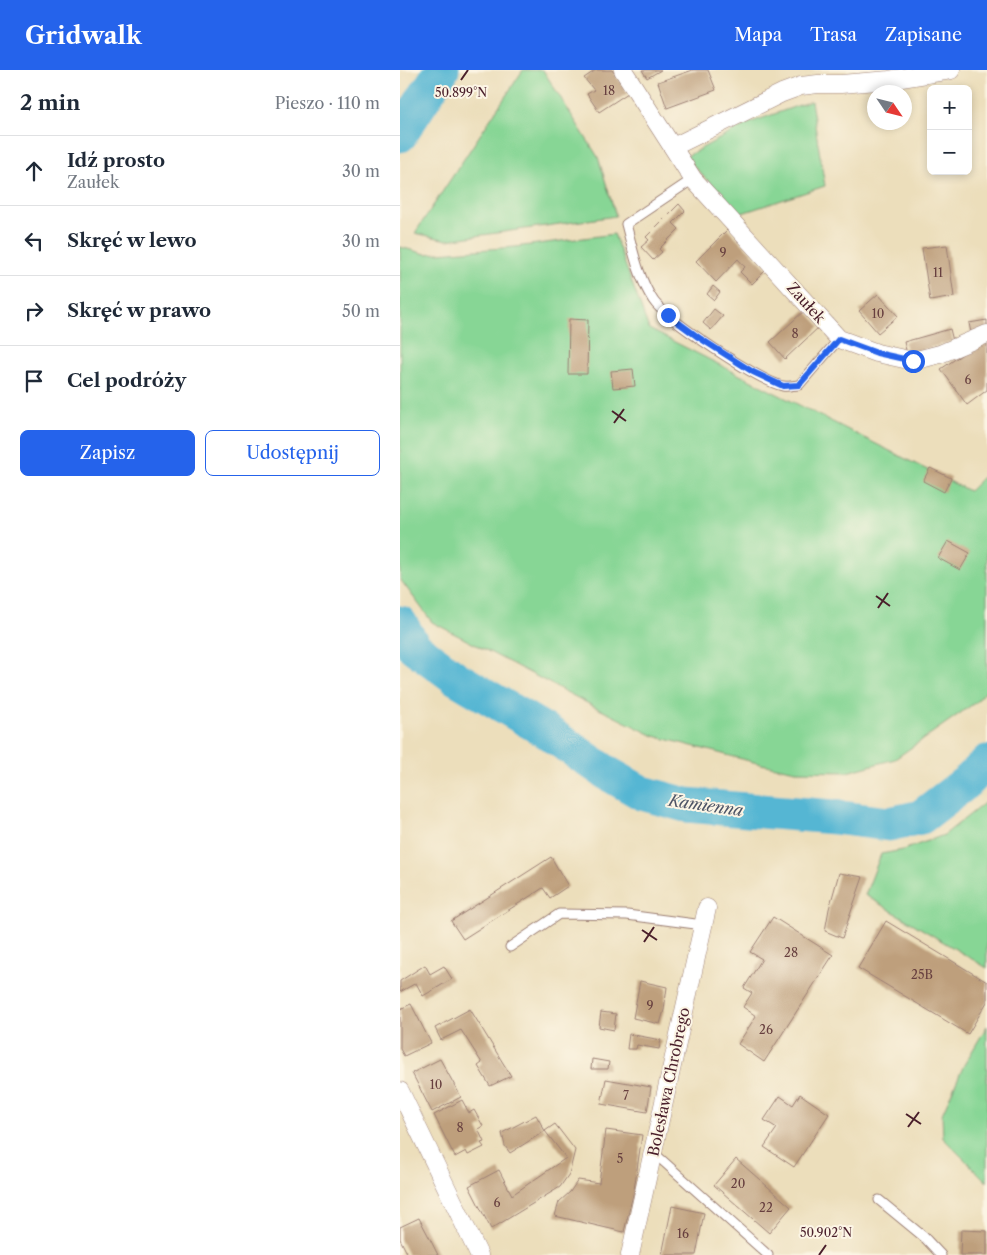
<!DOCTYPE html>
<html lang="pl">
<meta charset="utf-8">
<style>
body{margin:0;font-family:"Libre Caslon Text",serif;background:#f6f6f7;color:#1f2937}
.controls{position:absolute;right:15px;top:15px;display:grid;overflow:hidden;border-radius:8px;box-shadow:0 2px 8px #0003}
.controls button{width:45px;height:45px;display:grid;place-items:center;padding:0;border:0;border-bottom:1px solid #e0e1e3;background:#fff;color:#1f2937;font:25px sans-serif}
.compass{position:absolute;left:467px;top:15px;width:45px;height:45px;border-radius:50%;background:#fff;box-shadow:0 2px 8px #0003;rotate:125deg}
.stop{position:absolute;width:15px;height:15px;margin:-11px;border:4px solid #2563eb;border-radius:50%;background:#fff}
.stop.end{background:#2563eb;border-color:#fff;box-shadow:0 1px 5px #0008}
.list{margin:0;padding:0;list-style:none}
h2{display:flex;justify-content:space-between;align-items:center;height:65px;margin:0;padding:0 20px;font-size:21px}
h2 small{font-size:16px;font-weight:400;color:#747a83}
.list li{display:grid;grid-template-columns:32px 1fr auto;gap:15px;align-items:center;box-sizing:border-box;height:70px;padding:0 20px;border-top:1px solid #e0e1e3}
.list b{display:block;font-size:19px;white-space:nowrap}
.list p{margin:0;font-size:16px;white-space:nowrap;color:#747a83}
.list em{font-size:16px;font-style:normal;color:#747a83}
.actions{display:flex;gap:10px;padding:15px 20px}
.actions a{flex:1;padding:11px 0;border:1px solid #2563eb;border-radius:8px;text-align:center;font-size:18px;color:#2563eb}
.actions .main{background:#2563eb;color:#fff}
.icon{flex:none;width:28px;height:28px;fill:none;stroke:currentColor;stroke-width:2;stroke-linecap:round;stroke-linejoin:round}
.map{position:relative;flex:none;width:587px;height:1185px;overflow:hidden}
header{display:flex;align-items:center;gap:30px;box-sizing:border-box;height:70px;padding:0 25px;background:#2563eb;color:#fff}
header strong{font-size:24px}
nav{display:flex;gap:28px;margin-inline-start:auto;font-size:18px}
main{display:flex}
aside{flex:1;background:#fff}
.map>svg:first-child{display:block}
</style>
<header>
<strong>Gridwalk</strong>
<nav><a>Mapa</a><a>Trasa</a><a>Zapisane</a></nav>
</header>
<main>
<aside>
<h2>2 min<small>Pieszo · 110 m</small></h2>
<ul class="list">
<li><svg class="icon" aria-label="ahead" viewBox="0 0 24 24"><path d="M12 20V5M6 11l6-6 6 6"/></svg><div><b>Idź prosto</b><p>Zaułek</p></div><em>30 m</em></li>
<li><svg class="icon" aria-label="left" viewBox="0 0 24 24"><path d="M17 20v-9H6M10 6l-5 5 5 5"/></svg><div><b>Skręć w lewo</b></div><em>30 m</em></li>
<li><svg class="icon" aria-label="right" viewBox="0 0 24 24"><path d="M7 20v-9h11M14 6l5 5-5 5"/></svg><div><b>Skręć w prawo</b></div><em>50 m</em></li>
<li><svg class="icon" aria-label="arrive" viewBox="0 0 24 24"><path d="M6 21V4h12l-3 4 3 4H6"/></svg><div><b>Cel podróży</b></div></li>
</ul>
<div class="actions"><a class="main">Zapisz</a><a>Udostępnij</a></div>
</aside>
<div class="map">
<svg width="587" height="1185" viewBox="0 0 587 1185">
<rect width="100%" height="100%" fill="#fcf5e5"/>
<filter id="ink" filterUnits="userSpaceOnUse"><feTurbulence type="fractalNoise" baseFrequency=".02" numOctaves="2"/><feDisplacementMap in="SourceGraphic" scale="10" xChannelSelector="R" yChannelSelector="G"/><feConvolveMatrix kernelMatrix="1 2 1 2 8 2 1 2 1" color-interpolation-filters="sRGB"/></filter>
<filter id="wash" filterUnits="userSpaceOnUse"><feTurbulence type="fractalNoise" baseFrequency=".0096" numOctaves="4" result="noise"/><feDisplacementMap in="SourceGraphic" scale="20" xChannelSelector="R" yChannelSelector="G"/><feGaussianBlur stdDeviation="1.12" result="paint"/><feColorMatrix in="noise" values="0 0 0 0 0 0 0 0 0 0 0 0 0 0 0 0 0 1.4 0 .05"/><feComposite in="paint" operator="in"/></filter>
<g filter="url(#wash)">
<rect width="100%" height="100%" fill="#ecdebb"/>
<g fill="#87d695" stroke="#687a60">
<polygon points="123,0 143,0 198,87 216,146 47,170 15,163"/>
<polygon points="411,31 425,116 339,144 285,87 349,53"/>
<polygon points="214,164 249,259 569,421 587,403 587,620 576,632 495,689 447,702 396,701 361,694 254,666 193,636 32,552 0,509 0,177 26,184 115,177"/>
<polygon points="587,731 587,898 465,825 481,784 503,780 544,765"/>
<polygon points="587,956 587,1112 543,1068 542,1044 564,995"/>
</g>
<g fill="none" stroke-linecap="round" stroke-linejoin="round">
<g stroke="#54b6d3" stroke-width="35">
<polyline points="0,65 42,0"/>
<polyline points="0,553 14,577 56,608 149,663 207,703 242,723 286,735 434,747 489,754 521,747 568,711 587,692"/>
</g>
</g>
<g id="blocks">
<g fill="#be9f7b">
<polygon points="196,0 212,0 228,23 199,42 187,24 194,20 184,8"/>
<polygon points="242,0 261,0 247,8"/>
<polygon points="293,0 308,0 316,20 267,38 258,12"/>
<polygon points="279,134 285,141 273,153 279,159 259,179 262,182 253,190 241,177 249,170 246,167"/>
<polygon points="328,159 367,199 352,214 340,202 345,197 338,189 316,212 296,191"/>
<polygon points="547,175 554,227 530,231 522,178"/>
<polygon points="313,216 320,222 314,230 307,224"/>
<polygon points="478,224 498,246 478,263 459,241"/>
<polygon points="314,239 323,246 311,260 303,253"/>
<polygon points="405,240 420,256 385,289 370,272"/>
<polygon points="169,249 188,250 187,304 168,304"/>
<polygon points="587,250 587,260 571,263 569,253"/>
<polygon points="550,259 553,271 507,284 504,272"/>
<polygon points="587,267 587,320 567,335 541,299"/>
<polygon points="233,299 235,316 213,318 211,301"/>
<polygon points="530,398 551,408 544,422 523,411"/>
<polygon points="548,471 570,483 560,500 538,488"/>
<polygon points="151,787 168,816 150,828 143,818 63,869 51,851"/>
<polygon points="439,803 463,807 442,868 425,861 429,839"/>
<polygon points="373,847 433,885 364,992 338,974 356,946 343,937 352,923 344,918 362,889 350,882"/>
<polygon points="486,851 587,912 587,932 568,964 458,898"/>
<polygon points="25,895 30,904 44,896 52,909 23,926 16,913 0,922 0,911"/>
<polygon points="240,911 267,917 264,940 260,954 233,948"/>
<polygon points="11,934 31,973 4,986 0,979 0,939"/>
<polygon points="70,939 111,1006 90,1016 78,996 82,993 61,960 41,970 35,958"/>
<polygon points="201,942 216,944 214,960 199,957"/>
<polygon points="229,964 261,970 259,979 237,975 236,979 227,979"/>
<polygon points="40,989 61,1027 32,1042 12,1003"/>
<polygon points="192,989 209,992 208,999 191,999"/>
<polygon points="206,1009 251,1017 247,1042 201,1034"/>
<polygon points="400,1024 429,1044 394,1097 364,1077 377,1058 364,1050 380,1026 393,1035"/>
<polygon points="62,1030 69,1043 74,1040 83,1056 78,1059 84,1072 81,1073 84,1077 68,1085 66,1081 55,1087 34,1045"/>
<polygon points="136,1045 145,1061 155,1054 175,1080 169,1104 160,1117 91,1159 69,1116 99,1100 112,1125 166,1088 145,1061 110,1083 105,1076 102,1063"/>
<polygon points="206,1060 242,1065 234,1120 224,1162 155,1146 159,1132 170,1122 178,1110 199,1113"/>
<polygon points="336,1089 391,1137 369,1163 314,1115"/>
<polygon points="272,1136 304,1143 296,1185 262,1185"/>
<polygon points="19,1148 28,1165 38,1185 8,1185 0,1169 0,1157"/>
<polygon points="561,1160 587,1161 587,1185 560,1185"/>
</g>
</g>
</g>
<g filter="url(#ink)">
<use href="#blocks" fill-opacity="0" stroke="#9b7e73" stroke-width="1"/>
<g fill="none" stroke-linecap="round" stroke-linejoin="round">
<defs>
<g id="lane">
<path d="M293,109L226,154C233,180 238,207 253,230C265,249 361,312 383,316C388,317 394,315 399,315L439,269"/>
<polyline points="110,877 159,844 227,845 303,855"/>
<polyline points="254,1083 368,1185"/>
<polyline points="479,1130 524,1167 541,1185"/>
</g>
<g id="street">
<polyline points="223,0 293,109 439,269 477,283 513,291 540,284 587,264"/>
<polyline points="273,77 382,23 401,16 418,14 441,14 489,10 551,0"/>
<polyline points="0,1021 79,1185"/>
<polyline points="230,1185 307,838"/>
</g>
</defs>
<use href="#lane" stroke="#9b7e73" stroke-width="11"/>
<use href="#street" stroke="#9b7e73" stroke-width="19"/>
<use href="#lane" stroke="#fff" stroke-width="9"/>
<use href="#street" stroke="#fff" stroke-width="18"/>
</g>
</g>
<g fill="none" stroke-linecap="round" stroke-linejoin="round" filter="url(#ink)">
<polyline stroke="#2563eb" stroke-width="6" points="268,245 298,267 353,302 383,316 399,315 439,269 477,283 513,291"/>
</g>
<path fill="none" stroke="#4a1f2b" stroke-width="2" d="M61,10L68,0M212,341L226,351M214,353L224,339M476,526L490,536M478,538L488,523M242,860L257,870M244,872L254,857M506,1044L521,1054M508,1057L519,1042M419,1185L426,1175"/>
<g text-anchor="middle" stroke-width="4" stroke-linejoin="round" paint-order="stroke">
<g font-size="12" fill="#673f3f">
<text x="209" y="25">18</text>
<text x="323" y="187">9</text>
<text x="538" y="207">11</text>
<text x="478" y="248">10</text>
<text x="395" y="268">8</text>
<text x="568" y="314">6</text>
<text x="391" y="887">28</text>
<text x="522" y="909">25B</text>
<text x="250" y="940">9</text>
<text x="366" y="964">26</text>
<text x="36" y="1019">10</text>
<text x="226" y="1030">7</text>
<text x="60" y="1062">8</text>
<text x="220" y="1093">5</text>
<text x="338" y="1118">20</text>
<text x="97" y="1137">6</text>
<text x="366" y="1142">22</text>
<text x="283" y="1168">16</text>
</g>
<g font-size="15" fill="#4a1f2b" stroke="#fcf5e5">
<text transform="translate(406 233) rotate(48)" y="5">Zaułek</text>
<text transform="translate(269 1012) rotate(-78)" y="5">Bolesława Chrobrego</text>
</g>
<g font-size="16" font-style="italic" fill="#4e5466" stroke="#fcf5e5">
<text transform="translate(306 735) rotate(8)" y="6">Kamienna</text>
</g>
</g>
<g font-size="12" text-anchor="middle" fill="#4a1f2b" stroke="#fcf5e5" stroke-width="4" stroke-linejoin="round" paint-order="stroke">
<text x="61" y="27">50.899°N</text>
<text x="426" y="1167">50.902°N</text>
</g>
</svg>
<div class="controls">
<button>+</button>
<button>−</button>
</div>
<svg class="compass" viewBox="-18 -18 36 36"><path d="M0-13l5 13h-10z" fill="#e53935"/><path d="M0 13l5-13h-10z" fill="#747a83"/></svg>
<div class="stop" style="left:513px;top:291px"></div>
<div class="stop end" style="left:268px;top:245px"></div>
</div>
</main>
